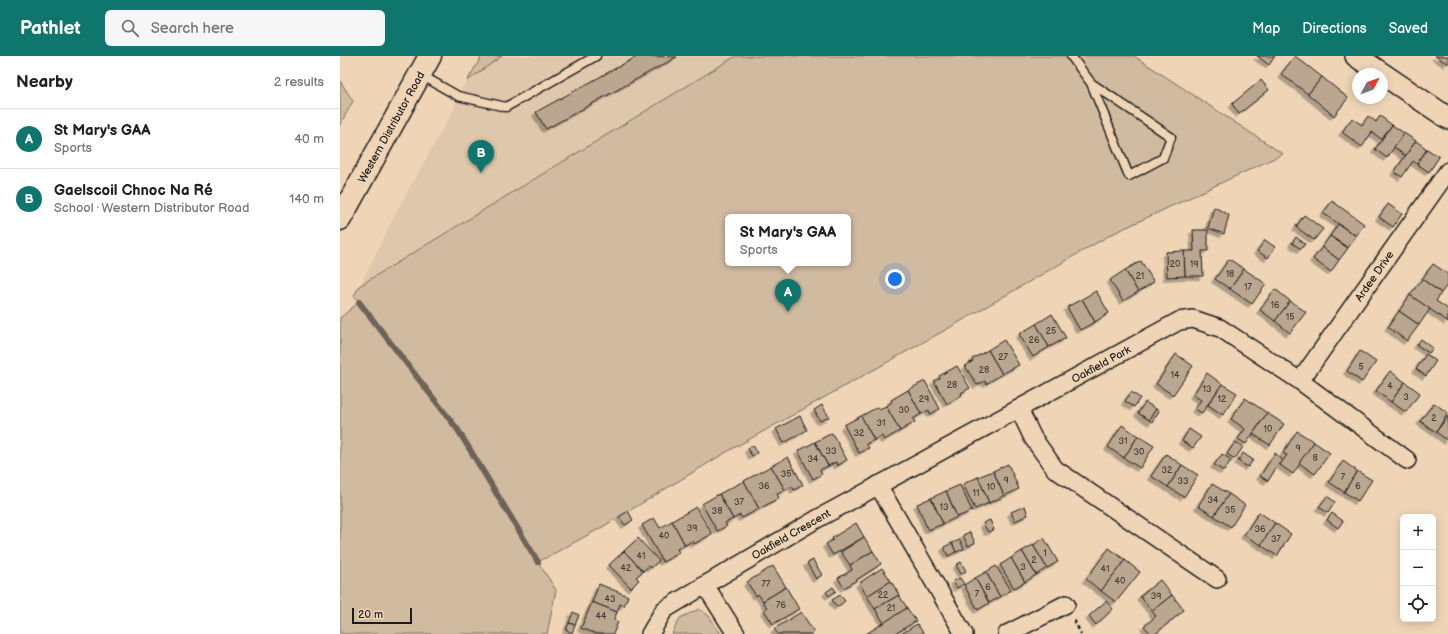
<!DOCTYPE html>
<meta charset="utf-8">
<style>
body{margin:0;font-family:"Balsamiq Sans",sans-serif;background:#f6f6f6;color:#202124}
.controls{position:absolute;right:12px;bottom:12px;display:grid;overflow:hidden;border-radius:6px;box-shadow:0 2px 10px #0003}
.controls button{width:36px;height:36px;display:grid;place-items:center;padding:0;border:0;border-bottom:1px solid #e0e0e0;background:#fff;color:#202124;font:20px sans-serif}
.compass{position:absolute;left:1012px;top:12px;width:36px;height:36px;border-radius:50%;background:#fff;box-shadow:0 2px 10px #0003;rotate:49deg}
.scale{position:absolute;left:12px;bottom:10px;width:60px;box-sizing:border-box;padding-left:4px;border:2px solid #1c1c1c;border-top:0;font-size:11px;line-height:14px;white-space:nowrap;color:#1c1c1c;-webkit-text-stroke:3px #efd5b6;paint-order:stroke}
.you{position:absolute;left:555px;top:223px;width:14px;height:14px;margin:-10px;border:3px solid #fff;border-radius:50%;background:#1a73e8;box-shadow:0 0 0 6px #1a73e833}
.badge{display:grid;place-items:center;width:26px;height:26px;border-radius:50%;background:#0f766e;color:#fff;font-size:13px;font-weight:700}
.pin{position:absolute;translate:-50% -33px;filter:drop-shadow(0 1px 2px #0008)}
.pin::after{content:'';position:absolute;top:21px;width:14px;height:12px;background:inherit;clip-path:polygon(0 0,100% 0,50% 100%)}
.popup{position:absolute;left:385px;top:158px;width:126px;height:52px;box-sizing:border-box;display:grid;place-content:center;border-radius:6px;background:#fff;filter:drop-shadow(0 1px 3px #0005);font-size:13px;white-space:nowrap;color:#757577}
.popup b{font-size:15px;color:#202124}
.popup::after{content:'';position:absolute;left:50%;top:100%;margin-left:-8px;border:8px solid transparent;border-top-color:#fff}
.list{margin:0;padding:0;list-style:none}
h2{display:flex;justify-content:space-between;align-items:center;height:52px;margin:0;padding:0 16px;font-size:17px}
h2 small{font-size:13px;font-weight:400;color:#757577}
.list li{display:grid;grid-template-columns:26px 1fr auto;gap:12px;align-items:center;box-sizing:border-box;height:60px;padding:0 16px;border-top:1px solid #e0e0e0}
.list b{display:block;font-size:15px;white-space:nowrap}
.list p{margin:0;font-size:13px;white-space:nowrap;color:#757577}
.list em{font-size:13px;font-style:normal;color:#757577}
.icon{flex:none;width:22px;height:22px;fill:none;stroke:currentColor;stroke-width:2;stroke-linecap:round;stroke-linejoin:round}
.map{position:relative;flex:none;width:1108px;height:578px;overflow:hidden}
header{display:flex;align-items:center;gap:24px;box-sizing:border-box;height:56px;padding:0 20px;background:#0f766e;color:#fff}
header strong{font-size:19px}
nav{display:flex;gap:22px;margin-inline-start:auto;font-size:14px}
.search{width:280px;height:36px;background:#f6f6f6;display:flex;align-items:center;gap:10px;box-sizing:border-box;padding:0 14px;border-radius:6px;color:#757577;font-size:15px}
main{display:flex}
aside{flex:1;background:#fff}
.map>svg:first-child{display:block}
</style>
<header>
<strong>Pathlet</strong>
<div class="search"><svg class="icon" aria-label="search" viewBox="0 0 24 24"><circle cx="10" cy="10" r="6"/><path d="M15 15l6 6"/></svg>Search here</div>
<nav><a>Map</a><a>Directions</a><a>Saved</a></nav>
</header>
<main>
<aside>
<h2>Nearby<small>2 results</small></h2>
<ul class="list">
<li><span class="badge">A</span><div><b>St Mary's GAA</b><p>Sports</p></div><em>40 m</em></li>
<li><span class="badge">B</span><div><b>Gaelscoil Chnoc Na Ré</b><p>School · Western Distributor Road</p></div><em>140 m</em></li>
</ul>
</aside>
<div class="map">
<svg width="1108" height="578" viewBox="0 0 1108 578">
<defs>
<filter id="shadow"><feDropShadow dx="-3.5" dy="3.5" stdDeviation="0" flood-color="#0004"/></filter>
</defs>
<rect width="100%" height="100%" fill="#efd5b6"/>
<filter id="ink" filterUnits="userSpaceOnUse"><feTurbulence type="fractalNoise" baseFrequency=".025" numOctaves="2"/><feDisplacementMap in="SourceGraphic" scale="8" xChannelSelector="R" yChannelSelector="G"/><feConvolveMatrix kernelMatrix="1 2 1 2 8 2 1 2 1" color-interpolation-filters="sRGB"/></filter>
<g filter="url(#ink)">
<polygon fill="#dfc7ab" points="162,0 396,0 20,230 61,147 113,55 118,40 127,25"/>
<g fill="#d0baa0" stroke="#766b5e" fill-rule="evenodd">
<polygon points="142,0 162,0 127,25"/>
<path d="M396,0H794L943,98L772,178L616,268L390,394L259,473L198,506L216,534L207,578H0V262L19,246L14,240L19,230ZM388,161H508V207H388Z"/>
<polygon points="0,25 13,45 0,69"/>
<polygon points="359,553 369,560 381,578 332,578 340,562"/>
</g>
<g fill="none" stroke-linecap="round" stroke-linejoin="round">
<polyline stroke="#6e6358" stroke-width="6" points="19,246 118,374 198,506"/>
</g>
<g fill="#bba790" stroke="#1c1c1c" filter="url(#shadow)">
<polygon points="298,0 337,1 206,73 196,56"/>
<polygon points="917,0 935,0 929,9"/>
<polygon points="955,0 982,21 968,38 941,18"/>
<polygon points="1095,0 1108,0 1108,8"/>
<polygon points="982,21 1008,42 994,60 968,38"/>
<polygon points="921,24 929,34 899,58 892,48"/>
<polygon points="1028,60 1036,66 1040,60 1052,69 1041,83 1032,76 1022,91 1002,76 1012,62 1022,69"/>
<polygon points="1052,69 1064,77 1047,102 1035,93"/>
<polygon points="1064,77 1076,85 1065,100 1054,91"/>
<polygon points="1076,85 1087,93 1077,108 1073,105 1062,121 1054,116"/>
<polygon points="1087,93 1099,101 1089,116 1077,108"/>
<polygon points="992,145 1024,168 1016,180 983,157"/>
<polygon points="1048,148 1062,158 1053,171 1039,161"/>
<polygon points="874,151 889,159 884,178 868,172"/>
<polygon points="964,159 983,173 974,184 956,171"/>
<polygon points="998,168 1016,180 1008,192 990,180"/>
<polygon points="853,174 868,174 868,195 862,195 863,220 845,220 844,195 854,195"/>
<polygon points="990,180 1008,192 999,204 982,191"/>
<polygon points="956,181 965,188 961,193 952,187"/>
<polygon points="925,184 935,191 928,202 917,195"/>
<polygon points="982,191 999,204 991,216 973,203"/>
<polygon points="844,195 845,220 827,221 826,196"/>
<polygon points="889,203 904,213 890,233 875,223"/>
<polygon points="801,205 814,226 798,236 785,214"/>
<polygon points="1093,208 1108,218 1108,228 1101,237 1082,223"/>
<polygon points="904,213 926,228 912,248 890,233"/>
<polygon points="785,214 798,236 783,245 770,224"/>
<polygon points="1082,223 1101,237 1096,245 1108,253 1108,266 1070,239"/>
<polygon points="935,233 950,245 935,265 920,254"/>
<polygon points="756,235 769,257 755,266 742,243"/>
<polygon points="1070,239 1090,253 1079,269 1059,255"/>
<polygon points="742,243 755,266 740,274 727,251"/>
<polygon points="950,245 966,256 950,277 935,265"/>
<polygon points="1059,255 1079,269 1067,285 1048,271"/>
<polygon points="712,258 726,282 709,291 696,268"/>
<polygon points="696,268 709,291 693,301 679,278"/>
<polygon points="1081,283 1093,292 1089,297 1077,289"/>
<polygon points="664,284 679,309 662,318 648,294"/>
<polygon points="648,294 662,318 646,328 645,325 637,329 625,310 633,305 632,303"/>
<polygon points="1020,295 1036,306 1022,326 1007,315"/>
<polygon points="836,298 853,310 833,339 816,328"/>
<polygon points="1086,298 1096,305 1086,320 1076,313"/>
<polygon points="617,310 630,332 621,337 622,339 607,348 594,325 600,322 599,320"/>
<polygon points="1050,315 1065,326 1051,346 1036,335"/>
<polygon points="867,317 882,328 862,357 855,353 861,344 853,339"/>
<polygon points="585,325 600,353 590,358 589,354 581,358 568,334"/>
<polygon points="1065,326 1080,337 1066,356 1051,346"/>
<polygon points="882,328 897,337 883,359 868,349"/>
<polygon points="568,334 581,358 573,363 575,366 560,375 546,350 552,346 551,344"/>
<polygon points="791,336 800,342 794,351 785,345"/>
<polygon points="905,342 927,357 906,388 898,383 905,373 891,363"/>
<polygon points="805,346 816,353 809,364 798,357"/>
<polygon points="1094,347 1108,357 1096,376 1080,365"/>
<polygon points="482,349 489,361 480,365 474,354"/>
<polygon points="546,350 560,375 544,384 542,380 534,384 521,360 538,351 539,353"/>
<polygon points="816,353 819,355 812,366 809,364"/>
<polygon points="927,357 944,368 930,389 913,378"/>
<polygon points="460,360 467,374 444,387 436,373"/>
<polygon points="521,360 534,384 526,388 529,392 519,397 504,369"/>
<polygon points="1108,360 1108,385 1096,376"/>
<polygon points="782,369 798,380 784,402 768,391"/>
<polygon points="849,373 861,381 853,392 842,385"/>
<polygon points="957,375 974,386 953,418 940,409 947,399 943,397"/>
<polygon points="492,377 507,404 497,410 496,406 488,410 475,386"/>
<polygon points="798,380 814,390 800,412 784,402"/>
<polygon points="475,386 488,410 480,414 482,418 473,423 458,395"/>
<polygon points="895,386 903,391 895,403 887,398"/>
<polygon points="974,386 990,397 975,418 959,407"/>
<polygon points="413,389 417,397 412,400 408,393"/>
<polygon points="903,397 913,404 908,411 898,405"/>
<polygon points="935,397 942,403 928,425 920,420"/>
<polygon points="826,398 842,409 828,431 811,420"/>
<polygon points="882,398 891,404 884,415 874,409"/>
<polygon points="448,401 463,429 454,434 452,430 445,434 431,410"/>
<polygon points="1003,405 1017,415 1004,436 989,426"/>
<polygon points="668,408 679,433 664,440 653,415"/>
<polygon points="842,409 858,419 844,441 828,431"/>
<polygon points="431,410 445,434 437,438 439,442 419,453 404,425"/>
<polygon points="653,415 664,440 649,447 638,421"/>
<polygon points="1017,415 1032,424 1018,445 1004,436"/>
<polygon points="638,421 649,447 635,453 623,428"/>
<polygon points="404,425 419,453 402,462 400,459 393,463 379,438"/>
<polygon points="872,428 889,438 874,460 858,450"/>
<polygon points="620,429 632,455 617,461 606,435"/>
<polygon points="606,435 617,461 603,468 591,442"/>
<polygon points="379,438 393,463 385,467 387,470 377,475 362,448"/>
<polygon points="889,438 905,449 891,471 874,460"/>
<polygon points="987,440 995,446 988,457 979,451"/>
<polygon points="591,442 603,468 588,474 577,448"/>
<polygon points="685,450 688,459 675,465 671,456"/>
<polygon points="356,451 372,478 354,488 352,485 345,489 332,465"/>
<polygon points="288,455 293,464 285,469 279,461"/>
<polygon points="919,456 935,467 921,489 904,479"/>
<polygon points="992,457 1003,465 998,472 987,464"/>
<polygon points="314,462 320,472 332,465 345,489 337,493 339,497 323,506 302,469"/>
<polygon points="650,464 654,474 648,476 643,467"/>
<polygon points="516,467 524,481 493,499 486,488 493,484 492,482"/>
<polygon points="935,467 951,478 937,500 921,489"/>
<polygon points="630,476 635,487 628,490 623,479"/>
<polygon points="524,481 533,495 510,509 501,496"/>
<polygon points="298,482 319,505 311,512 309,510 303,515 284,495"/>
<polygon points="704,482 718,506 707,512 693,489"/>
<polygon points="620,484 624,493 616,496 612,487"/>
<polygon points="612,487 616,496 608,500 604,491"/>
<polygon points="693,489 707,512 696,519 682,495"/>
<polygon points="769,492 785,504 761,535 746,523"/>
<polygon points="284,495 303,515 296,521 299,524 291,532 269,509"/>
<polygon points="533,495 541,508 504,532 498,522 512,514 510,509"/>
<polygon points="682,495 696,519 685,526 671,502"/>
<polygon points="671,502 685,526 674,532 660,509"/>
<polygon points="473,504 482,519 476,523 467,507"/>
<polygon points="785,504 800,516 776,546 761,535"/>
<polygon points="621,506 626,515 621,518 616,509"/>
<polygon points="433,510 446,531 423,545 418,538 416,540 407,526"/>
<polygon points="656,510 671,534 660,541 646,516"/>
<polygon points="542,512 551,525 527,540 519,527"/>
<polygon points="646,516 660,541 649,547 635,522"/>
<polygon points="620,522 624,528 617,532 613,525"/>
<polygon points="635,522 649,547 638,554 624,529"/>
<polygon points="820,524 832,539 812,555 800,540"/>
<polygon points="551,525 559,539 535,553 527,540"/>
<polygon points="259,528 288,540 284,550 280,548 277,556 252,546"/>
<polygon points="446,531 459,553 433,568 424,554 427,552 423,545"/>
<polygon points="493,531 496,535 489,540 486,536"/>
<polygon points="500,539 505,545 497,551 492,544"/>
<polygon points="559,539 567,552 544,567 535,553"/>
<polygon points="832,539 844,554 815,578 811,578 804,570 816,560 812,555"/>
<polygon points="766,545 773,553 756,569 749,560"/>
<polygon points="252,546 277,556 274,564 278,566 273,578 257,578 241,572"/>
<polygon points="567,552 576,565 555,578 526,578"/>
<polygon points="233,556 239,559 235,569 229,567"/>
<polygon points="461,556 474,576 472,578 438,578 434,573"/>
<polygon points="229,567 235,569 232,577 226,574"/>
<polygon points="577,568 584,578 561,578"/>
</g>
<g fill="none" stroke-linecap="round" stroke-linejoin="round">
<defs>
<g id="service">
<polyline points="731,0 751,27 789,120 823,102 831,81 751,27"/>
<polyline points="81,19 118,40 166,51 256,0"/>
</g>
<g id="minor">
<polyline points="960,325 1108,115"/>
<polyline points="679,353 693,382 715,413 877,523"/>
<polyline points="538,429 624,578"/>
<polyline points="365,529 396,578"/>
<polyline points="310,578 324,554 365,529 477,463 839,265 853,263 880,272 960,325 1067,404"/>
<polyline points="667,578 726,548"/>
</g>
<polyline id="tertiary" points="1016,0 1108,62"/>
<polyline id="secondary" points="0,163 90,0"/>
</defs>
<use href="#service" stroke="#1c1c1c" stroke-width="11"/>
<use href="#minor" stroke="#1c1c1c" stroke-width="20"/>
<use href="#tertiary" stroke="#1c1c1c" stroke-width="24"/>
<use href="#secondary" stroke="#1c1c1c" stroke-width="25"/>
<polyline stroke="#1c1c1c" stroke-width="2.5" stroke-dasharray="4 3" stroke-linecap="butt" points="734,564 741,578"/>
<use href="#service" stroke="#efd5b6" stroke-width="8"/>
<use href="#minor" stroke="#efd5b6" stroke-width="17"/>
<use href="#tertiary" stroke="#efd5b6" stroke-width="21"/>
<use href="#secondary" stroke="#efd5b6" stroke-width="22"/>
</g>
</g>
<g text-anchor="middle" stroke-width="3" stroke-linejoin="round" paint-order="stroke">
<g font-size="9" fill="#443f39">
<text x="835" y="211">20</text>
<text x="854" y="211">19</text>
<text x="890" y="221">18</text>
<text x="800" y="223">21</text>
<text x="908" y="234">17</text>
<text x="935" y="252">16</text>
<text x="950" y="264">15</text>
<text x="711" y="278">25</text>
<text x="694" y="287">26</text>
<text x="663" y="304">27</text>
<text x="1021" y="314">5</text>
<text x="644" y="317">28</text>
<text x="835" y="322">14</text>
<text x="612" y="332">28</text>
<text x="1050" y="333">4</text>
<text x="867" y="336">13</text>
<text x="1066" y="344">3</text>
<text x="584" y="346">29</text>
<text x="882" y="346">12</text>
<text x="564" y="357">30</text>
<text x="1094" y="365">2</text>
<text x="541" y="370">31</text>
<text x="928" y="376">10</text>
<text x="519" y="380">32</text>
<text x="783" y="388">31</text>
<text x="958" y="395">9</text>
<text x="491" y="398">33</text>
<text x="799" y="399">30</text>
<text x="975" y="405">8</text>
<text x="473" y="406">34</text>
<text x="827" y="417">32</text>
<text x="446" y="421">35</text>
<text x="1003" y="424">7</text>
<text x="666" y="427">9</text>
<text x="843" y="428">33</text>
<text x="424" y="433">36</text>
<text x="1018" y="433">6</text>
<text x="651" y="434">10</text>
<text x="636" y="440">11</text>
<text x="873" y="447">34</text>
<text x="399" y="449">37</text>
<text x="604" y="454">13</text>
<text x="890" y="457">35</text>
<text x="377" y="458">38</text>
<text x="352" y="475">39</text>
<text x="920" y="476">36</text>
<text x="324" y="483">40</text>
<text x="936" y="486">37</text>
<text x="705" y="500">1</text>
<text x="301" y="503">41</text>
<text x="694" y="507">2</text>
<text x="683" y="514">3</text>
<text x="286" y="515">42</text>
<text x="765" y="516">41</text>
<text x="780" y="528">40</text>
<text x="426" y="531">77</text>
<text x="648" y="534">6</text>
<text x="637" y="541">7</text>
<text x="543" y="542">22</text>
<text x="816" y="543">39</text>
<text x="270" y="546">43</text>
<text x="441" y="552">76</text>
<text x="551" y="555">21</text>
<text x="261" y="563">44</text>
</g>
<g font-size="11" fill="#1c1c1c" stroke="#efd5b6">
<text transform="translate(51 71) rotate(-61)" y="4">Western Distributor Road</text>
<text transform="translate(1034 220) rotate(-55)" y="4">Ardee Drive</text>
<text transform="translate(761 308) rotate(-29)" y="4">Oakfield Park</text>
<text transform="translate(451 478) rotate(-30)" y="4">Oakfield Crescent</text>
</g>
</g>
</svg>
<div class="controls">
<button>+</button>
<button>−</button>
<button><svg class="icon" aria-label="locate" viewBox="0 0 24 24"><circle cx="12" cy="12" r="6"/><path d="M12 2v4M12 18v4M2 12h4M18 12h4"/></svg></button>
</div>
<svg class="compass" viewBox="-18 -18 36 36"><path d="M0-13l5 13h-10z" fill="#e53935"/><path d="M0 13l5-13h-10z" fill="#757577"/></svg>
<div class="scale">20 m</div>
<div class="you"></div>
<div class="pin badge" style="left:448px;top:256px">A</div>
<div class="popup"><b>St Mary's GAA</b>Sports</div>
<div class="pin badge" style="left:141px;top:117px">B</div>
</div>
</main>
